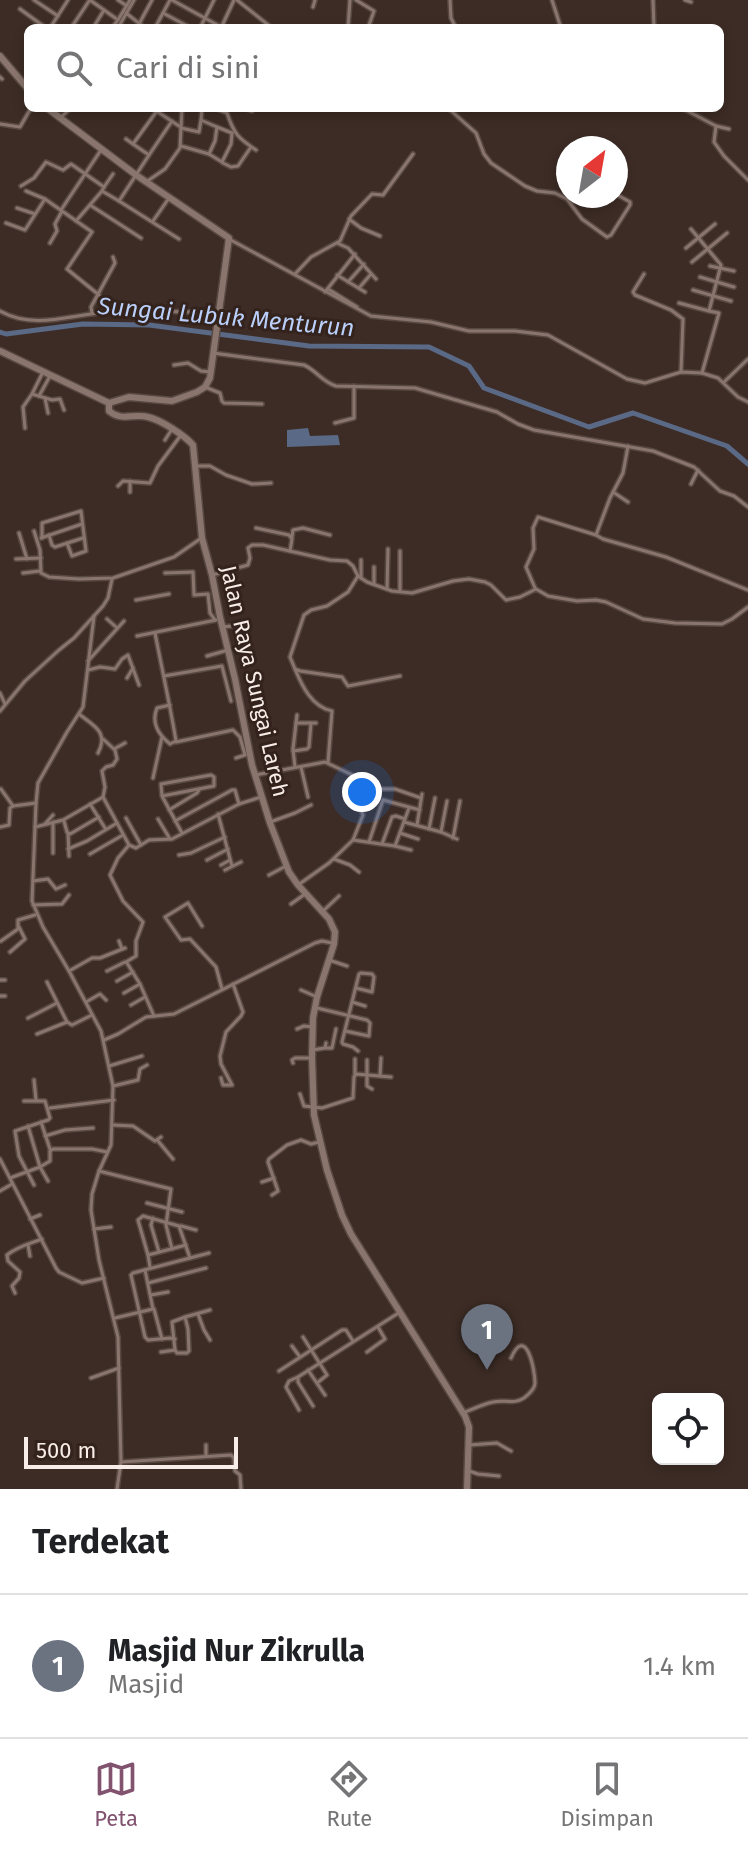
<!DOCTYPE html>
<html lang="id">
<style>
body{margin:0;font-family:"Fira Sans",sans-serif;background:#f6f6f6;color:#202124}
.controls{position:absolute;right:24px;bottom:24px;display:grid;overflow:hidden;border-radius:12px;box-shadow:0 4px 12px #0003}
.controls button{width:72px;height:72px;display:grid;place-items:center;padding:0;border:0;border-bottom:2px solid #e0e0e0;background:#fff;color:#202124;font:40px sans-serif}
.compass{position:absolute;left:556px;top:136px;width:72px;height:72px;border-radius:50%;background:#fff;box-shadow:0 4px 12px #0003;rotate:31deg}
.scale{position:absolute;left:24px;bottom:20px;width:214px;box-sizing:border-box;padding-left:8px;border:4px solid #f8ede8;border-top:0;font-size:22px;line-height:28px;white-space:nowrap;color:#f8ede8;-webkit-text-stroke:6px #33231c;paint-order:stroke}
.you{position:absolute;left:362px;top:792px;width:28px;height:28px;margin:-20px;border:6px solid #fff;border-radius:50%;background:#1a73e8;box-shadow:0 0 0 12px #1a73e833}
.badge{display:grid;place-items:center;width:52px;height:52px;border-radius:50%;background:#81536f;color:#fff;font-size:26px;font-weight:700}
.pin{position:absolute;translate:-50% -66px;filter:drop-shadow(0 2px 4px #0008)}
.pin::after{content:'';position:absolute;top:42px;width:28px;height:24px;background:inherit;clip-path:polygon(0 0,100% 0,50% 100%)}
.list{margin:0;padding:0;list-style:none}
h2{display:flex;justify-content:space-between;align-items:center;height:104px;margin:0;padding:0 32px;font-size:34px}
h2 small{font-size:26px;font-weight:400;color:#757577}
.list li{display:grid;grid-template-columns:52px 1fr auto;gap:24px;align-items:center;box-sizing:border-box;height:144px;padding:0 32px;border-top:2px solid #e0e0e0}
.list b{display:block;font-size:30px;white-space:nowrap}
.list p{margin:0;font-size:26px;white-space:nowrap;color:#757577}
.list em{font-size:26px;font-style:normal;color:#757577}
.icon{flex:none;width:44px;height:44px;fill:none;stroke:currentColor;stroke-width:2;stroke-linecap:round;stroke-linejoin:round}
.map{position:relative;flex:none;width:748px;height:1489px;overflow:hidden}
.search{position:absolute;background:#fff;box-shadow:0 4px 12px #0003;left:24px;right:24px;top:24px;height:88px;display:flex;align-items:center;gap:20px;box-sizing:border-box;padding:0 28px;border-radius:12px;color:#757577;font-size:30px}
.sheet{height:248px;background:#fff}
nav{display:flex;justify-content:space-around;align-items:center;box-sizing:border-box;height:112px;border-top:2px solid #e0e0e0;background:#fff;font-size:22px;color:#757577}
nav a{display:grid;justify-items:center;gap:4px}
nav .on{color:#81536f}
.map>svg:first-child{display:block}
</style>
<div class="map">
<svg width="748" height="1489" viewBox="0 0 748 1489">
<rect width="100%" height="100%" fill="#3d2c25"/>
<polygon fill="#5a6986" points="308,428 310,436 338,435 340,445 287,447 287,430"/>
<g fill="none" stroke-linecap="round" stroke-linejoin="round">
<polyline stroke="#5a6986" stroke-width="5" points="0,332 6,334 83,324 149,325 309,346 429,347 469,366 484,388 589,427 633,413 727,446 748,464"/>
<defs>
<g id="street">
<polyline points="34,0 58,16"/>
<polyline points="90,0 118,20 112,28"/>
<polyline points="118,0 127,6"/>
<polyline points="172,0 221,27"/>
<polyline points="237,0 272,28"/>
<polyline points="356,0 374,11 368,28"/>
<polyline points="450,0 451,18 456,28"/>
<polyline points="552,0 561,28"/>
<polyline points="653,0 654,28"/>
<polyline points="685,0 691,2"/>
<polyline points="313,7 315,0"/>
<polyline points="20,9 46,28"/>
<polyline points="126,13 145,28"/>
<polyline points="163,13 191,28"/>
<polyline points="118,20 130,0"/>
<polyline points="139,24 152,0"/>
<polyline points="156,26 170,0"/>
<polyline points="50,28 68,0"/>
<polyline points="71,28 89,1"/>
<polyline points="93,28 104,10"/>
<polyline points="120,28 119,26 134,0"/>
<polyline points="200,28 214,0"/>
<polyline points="221,28 234,0"/>
<polyline points="348,28 350,0"/>
<polyline points="0,77 2,79"/>
<polyline points="152,108 179,126"/>
<polyline points="159,108 133,144 149,155 172,121"/>
<path d="M214,108L227,113C234,134 238,138 256,150"/>
<polyline points="244,108 252,111"/>
<polyline points="448,108 476,133 484,154 491,163 525,186 537,191 555,193 567,199 582,219 607,237 611,235 630,205 630,202 616,194"/>
<polyline points="682,108 716,126"/>
<polyline points="60,118 71,108"/>
<polyline points="0,124 20,127 31,108"/>
<polyline points="217,127 232,133"/>
<polyline points="181,128 199,132 201,120"/>
<polyline points="729,129 716,126 714,142 724,156 748,180"/>
<polyline points="126,139 133,144"/>
<polyline points="181,146 209,154 215,141 217,127 201,120 202,108"/>
<polyline points="209,154 222,162 231,144 232,133"/>
<polyline points="223,163 231,167 238,166 251,147"/>
<polyline points="146,182 165,169 180,148 182,108"/>
<polyline points="21,186 34,178 46,162 63,170 71,164 104,187 102,191 119,201 149,155"/>
<polyline points="104,187 113,174"/>
<polyline points="26,191 45,199 62,211"/>
<polyline points="119,201 179,239"/>
<polyline points="90,205 141,238"/>
<polyline points="17,208 35,214"/>
<polyline points="61,210 101,150"/>
<polyline points="349,219 361,228 380,236"/>
<polyline points="76,221 102,191"/>
<polyline points="153,221 169,198"/>
<polyline points="6,223 25,230 45,199"/>
<polyline points="691,229 721,265 709,311 719,313 702,373"/>
<polyline points="229,239 371,316 431,322 469,331 515,331 548,335 627,379 645,383 681,372 702,373 718,378 738,397 748,402"/>
<polyline points="50,243 57,231 55,224 62,211 92,232 67,269 99,295"/>
<polyline points="337,243 348,248 376,279"/>
<polyline points="686,248 715,224"/>
<polyline points="692,262 727,233"/>
<polyline points="710,266 734,271"/>
<polyline points="295,274 311,257 340,241 351,216 372,194 383,195 413,154"/>
<polyline points="644,274 633,292 635,295 671,310 683,319 681,372"/>
<polyline points="337,275 365,292"/>
<polyline points="700,277 734,287"/>
<polyline points="348,282 364,264"/>
<polyline points="359,288 371,274"/>
<polyline points="328,289 357,307"/>
<polyline points="693,290 731,301"/>
<polyline points="325,292 355,254"/>
<polyline points="679,303 709,311"/>
<path d="M0,311C36,331 74,313 111,312C147,310 183,312 219,313"/>
<polyline points="219,312 229,313"/>
<polyline points="92,313 91,307 115,263 113,257"/>
<path d="M213,353L304,365C316,370 322,382 336,386L415,388L497,412L518,424L534,430L653,451L694,467L720,491L734,496L748,507"/>
<polyline points="174,365 188,363 201,371 211,372"/>
<polyline points="43,372 32,394 52,400 60,399 64,410"/>
<polyline points="724,382 748,359"/>
<polyline points="205,387 220,393 222,401 224,403 262,404"/>
<polyline points="39,396 50,376"/>
<polyline points="45,398 48,413"/>
<polyline points="335,423 354,418 354,386"/>
<polyline points="25,428 23,407 32,394"/>
<polyline points="165,440 172,429"/>
<polyline points="198,466 210,466 226,475 252,484 271,483"/>
<polyline points="691,484 698,470"/>
<polyline points="118,486 123,481 150,483 158,466 181,435"/>
<polyline points="130,492 130,481"/>
<polyline points="613,492 628,502"/>
<polyline points="256,528 289,535 292,539 290,551"/>
<polyline points="34,531 40,550 41,573 49,577 79,579 113,578 174,557 200,539"/>
<polyline points="19,533 27,559"/>
<polyline points="49,535 52,545 55,547 83,538"/>
<polyline points="596,535 603,539 666,557 748,590"/>
<polyline points="292,537 293,530 303,528 330,535"/>
<polyline points="41,538 82,524"/>
<polyline points="42,538 42,523 81,511 86,551 72,556 67,543"/>
<polyline points="16,559 41,558"/>
<polyline points="361,560 361,578"/>
<polyline points="23,573 40,571"/>
<polyline points="165,573 193,572 194,595 208,594 210,613 215,620"/>
<polyline points="212,575 248,565 250,558 248,548 252,545 263,545 330,560 347,561 353,566 358,576 367,582 392,591 412,593 453,581 469,579 485,582 491,585 506,600 520,597 536,589 548,596 577,601 596,600 606,602 643,619 675,623 722,624 732,619 748,607"/>
<polyline points="358,576 348,592 327,606 311,610 304,615 290,657 295,669 300,671 342,677 348,686 400,676"/>
<polyline points="374,584 374,567"/>
<polyline points="535,588 526,567 534,549 533,528 538,517 596,535 610,498 623,473 628,446"/>
<polyline points="387,589 388,549"/>
<polyline points="400,591 400,551"/>
<polyline points="136,600 169,594"/>
<polyline points="94,616 83,707 67,732 38,783 36,803 32,901 43,927 69,971 101,1031 113,1086 111,1145 99,1171 92,1194 91,1210 99,1260 118,1337 121,1462 117,1489"/>
<polyline points="107,619 116,627"/>
<polyline points="222,627 241,625"/>
<path d="M155,633C162,669 170,705 176,741L170,744C158,734 151,723 157,708L170,705"/>
<polyline points="137,636 216,620"/>
<polyline points="207,656 228,650"/>
<polyline points="88,661 124,621"/>
<path d="M295,669C302,686 312,707 332,711L328,763"/>
<polyline points="88,670 100,667 115,669 122,659 128,655 139,685"/>
<polyline points="164,676 222,666 231,701"/>
<polyline points="127,678 133,668"/>
<polyline points="0,693 5,704"/>
<polyline points="0,711 25,681 59,650 74,638 103,606 108,598 112,579"/>
<path d="M79,714C94,726 109,732 98,753"/>
<polyline points="296,723 316,723"/>
<polyline points="176,742 233,730 240,737 245,755"/>
<polyline points="114,749 125,743"/>
<polyline points="293,751 307,749 309,747 311,723"/>
<polyline points="236,758 245,755"/>
<polyline points="295,767 293,749 297,715"/>
<polyline points="301,767 308,797"/>
<polyline points="255,775 325,762 367,782"/>
<polyline points="153,778 162,737"/>
<polyline points="1,789 13,806"/>
<polyline points="162,796 214,786 214,777 211,775 161,784 162,796 182,833"/>
<polyline points="103,797 129,845"/>
<polyline points="90,804 105,828"/>
<polyline points="169,810 197,793 199,790"/>
<polyline points="218,814 232,866"/>
<polyline points="126,818 141,845"/>
<polyline points="158,819 170,839"/>
<polyline points="64,821 67,832 70,834 99,817"/>
<polyline points="175,821 232,790 235,790 239,804"/>
<polyline points="270,822 295,813 311,805"/>
<polyline points="404,822 441,832 457,839"/>
<polyline points="45,824 53,815"/>
<polyline points="417,825 422,794"/>
<polyline points="0,827 9,825 10,808 13,806 36,803"/>
<polyline points="35,827 63,820 103,797 105,787 102,771 106,767 113,765 117,759 115,750 103,739"/>
<polyline points="429,829 435,798"/>
<polyline points="441,832 447,801"/>
<polyline points="68,833 69,856"/>
<polyline points="400,833 418,839"/>
<polyline points="453,838 460,801"/>
<polyline points="353,840 395,846 409,808"/>
<polyline points="369,842 383,800 420,810"/>
<polyline points="382,844 392,817 396,816 405,819"/>
<polyline points="129,845 136,848 149,840 172,839 239,804 261,797"/>
<polyline points="395,846 411,850"/>
<polyline points="68,849 87,841 117,823"/>
<polyline points="53,853 53,822"/>
<polyline points="90,854 123,835"/>
<polyline points="179,855 191,853 225,837"/>
<polyline points="334,859 350,865 359,872"/>
<polyline points="207,860 228,849"/>
<polyline points="221,865 230,860"/>
<polyline points="225,870 241,862"/>
<polyline points="269,875 286,866"/>
<polyline points="33,881 48,879 56,889 65,885"/>
<polyline points="298,885 329,863 353,840 363,815 357,801 370,789 395,789 421,798"/>
<polyline points="291,904 305,894"/>
<polyline points="33,905 62,904 69,895"/>
<polyline points="322,912 339,896"/>
<polyline points="202,926 188,903 165,917 181,940 190,939 216,967 222,989"/>
<polyline points="1,941 18,929 18,920 35,915"/>
<polyline points="119,941 122,949"/>
<polyline points="10,952 25,939 19,927"/>
<polyline points="329,960 347,966"/>
<polyline points="126,962 136,956 136,941 143,922 123,901 110,875 118,858 129,845"/>
<polyline points="69,971 92,958 100,958 125,948"/>
<polyline points="107,971 125,962 127,963 140,984 154,1016"/>
<polyline points="0,980 5,980"/>
<polyline points="117,981 133,972"/>
<polyline points="47,982 67,1022"/>
<polyline points="356,988 372,992 374,977 372,974 361,973 359,974 342,1042 343,1044 353,1047 358,1051"/>
<polyline points="301,990 317,997"/>
<polyline points="124,993 140,984"/>
<polyline points="0,996 5,996"/>
<polyline points="86,1002 100,994 106,1000"/>
<polyline points="352,1002 365,1006"/>
<polyline points="131,1005 145,997"/>
<polyline points="317,1008 367,1020 370,1023 369,1036 345,1031"/>
<polyline points="28,1018 57,1003"/>
<polyline points="297,1029 304,1026 313,1027"/>
<polyline points="37,1034 67,1022 72,1025 92,1015"/>
<polyline points="104,1040 118,1034 146,1017 174,1014 315,943 322,941 332,943"/>
<polyline points="326,1048 332,1048 336,1029"/>
<polyline points="312,1050 325,1048 326,1043"/>
<polyline points="367,1060 367,1086 372,1089"/>
<polyline points="293,1063 292,1060 295,1058 312,1058"/>
<polyline points="109,1066 142,1056"/>
<polyline points="355,1075 355,1059"/>
<polyline points="380,1076 381,1058"/>
<polyline points="221,1078 223,1085 232,1085 221,1064 220,1056 226,1032 241,1016 243,1012 233,984"/>
<polyline points="34,1080 36,1100"/>
<polyline points="113,1086 138,1080 140,1069 147,1065"/>
<polyline points="300,1094 304,1106 322,1108 353,1098 354,1077 356,1074 391,1077"/>
<polyline points="24,1101 45,1101 50,1118 48,1120 15,1131 19,1156 34,1185"/>
<polyline points="50,1108 114,1100"/>
<polyline points="41,1122 50,1149"/>
<polyline points="113,1125 133,1126 155,1141 161,1137"/>
<polyline points="28,1126 40,1167 48,1181"/>
<polyline points="45,1136 65,1130 93,1128"/>
<polyline points="158,1141 173,1159"/>
<polyline points="0,1159 56,1268 59,1272 82,1283 104,1278"/>
<polyline points="99,1171 171,1189 166,1225 172,1249"/>
<polyline points="10,1178 40,1167 50,1161 50,1151 53,1149 92,1149 107,1152"/>
<polyline points="262,1182 274,1178"/>
<polyline points="0,1191 12,1184"/>
<polyline points="272,1195 278,1191 268,1162 269,1159 287,1145 301,1140 311,1144 319,1142"/>
<polyline points="147,1203 182,1212"/>
<polyline points="153,1218 151,1225 159,1252"/>
<polyline points="30,1219 40,1215"/>
<polyline points="181,1226 196,1230"/>
<polyline points="94,1229 111,1227"/>
<polyline points="28,1245 30,1256"/>
<polyline points="148,1255 138,1220 143,1216 179,1226 190,1258"/>
<polyline points="150,1267 148,1255 186,1245"/>
<polyline points="148,1283 206,1268"/>
<path d="M15,1293L12,1286L19,1278L20,1272L8,1261L7,1255C18,1246 29,1244 42,1239"/>
<polyline points="151,1295 168,1292"/>
<polyline points="154,1309 162,1339"/>
<polyline points="198,1314 204,1330 210,1340"/>
<polyline points="185,1317 172,1322 175,1350 177,1353 187,1353 189,1351 188,1329 185,1317 210,1310"/>
<polyline points="115,1318 153,1309 145,1270"/>
<polyline points="303,1337 327,1375 317,1383"/>
<polyline points="175,1339 170,1338 148,1340 145,1337 131,1275 133,1273 209,1253"/>
<polyline points="292,1346 300,1357"/>
<polyline points="161,1352 175,1350"/>
<polyline points="367,1352 385,1339 378,1327"/>
<polyline points="308,1370 325,1395"/>
<polyline points="279,1371 342,1330 346,1330 353,1341"/>
<polyline points="298,1377 289,1381 286,1387 299,1410"/>
<polyline points="91,1378 119,1368"/>
<polyline points="313,1406 298,1382 298,1377 400,1312"/>
<path d="M463,1413C473,1409 483,1404 493,1402C504,1399 513,1405 524,1398C529,1394 535,1389 535,1383C535,1370 526,1324 511,1358"/>
<polyline points="206,1445 206,1456"/>
<polyline points="469,1445 497,1443 511,1451"/>
<polyline points="121,1462 231,1455 234,1458 235,1471 240,1475 241,1489"/>
<polyline points="469,1471 478,1474 499,1476"/>
</g>
<g id="secondary">
<polyline points="0,56 28,89"/>
<polyline points="0,351 109,403 129,397 172,401 197,392 205,387 210,378 229,238 136,175 47,108"/>
<path d="M109,403V411C122,422 133,413 148,417C161,420 184,435 193,445L202,538L212,575L220,617L235,679L252,765L270,823L289,872L298,885L329,919L335,932L334,944L317,997L313,1018L312,1058L314,1115L327,1170L342,1215L351,1234L465,1416L469,1427L467,1489"/>
</g>
</defs>
<use href="#street" stroke="#574842" stroke-width="6"/>
<use href="#secondary" stroke="#574842" stroke-width="9"/>
<use href="#street" stroke="#89756d" stroke-width="3"/>
<use href="#secondary" stroke="#89756d" stroke-width="6"/>
</g>
<g text-anchor="middle" stroke-width="6" stroke-linejoin="round" paint-order="stroke">
<g font-size="22" fill="#f8ede8" stroke="#33231c">
<text transform="translate(255 681) rotate(77)" y="8">Jalan Raya Sungai Lareh</text>
</g>
<g font-size="24" font-style="italic" fill="#bad0fb" stroke="#33231c">
<text transform="translate(226 317) rotate(5)" y="8">Sungai Lubuk Menturun</text>
</g>
</g>
</svg>
<div class="controls">
<button><svg class="icon" aria-label="locate" viewBox="0 0 24 24"><circle cx="12" cy="12" r="6"/><path d="M12 2v4M12 18v4M2 12h4M18 12h4"/></svg></button>
</div>
<svg class="compass" viewBox="-18 -18 36 36"><path d="M0-13l5 13h-10z" fill="#e53935"/><path d="M0 13l5-13h-10z" fill="#757577"/></svg>
<div class="scale">500 m</div>
<div class="you"></div>
<div class="pin badge" style="left:487px;top:1370px;background:#6b7280">1</div>
<div class="search"><svg class="icon" aria-label="search" viewBox="0 0 24 24"><circle cx="10" cy="10" r="6"/><path d="M15 15l6 6"/></svg>Cari di sini</div>
</div>
<section class="sheet">
<h2>Terdekat<small></small></h2>
<ul class="list">
<li><span class="badge" style="background:#6b7280">1</span><div><b>Masjid Nur Zikrulla</b><p>Masjid</p></div><em>1.4 km</em></li>
</ul>
</section>
<nav>
<a class="on"><svg class="icon" aria-label="map" viewBox="0 0 24 24"><path d="M3 6l6-2 6 2 6-2v14l-6 2-6-2-6 2zM9 4v14M15 6v14"/></svg>Peta</a>
<a><svg class="icon" aria-label="directions" viewBox="0 0 24 24"><path d="M12 3l9 9-9 9-9-9zM9 14v-3h6M13 9l2 2-2 2"/></svg>Rute</a>
<a><svg class="icon" aria-label="saved" viewBox="0 0 24 24"><path d="M7 4h10v16l-5-4-5 4z"/></svg>Disimpan</a>
</nav>
